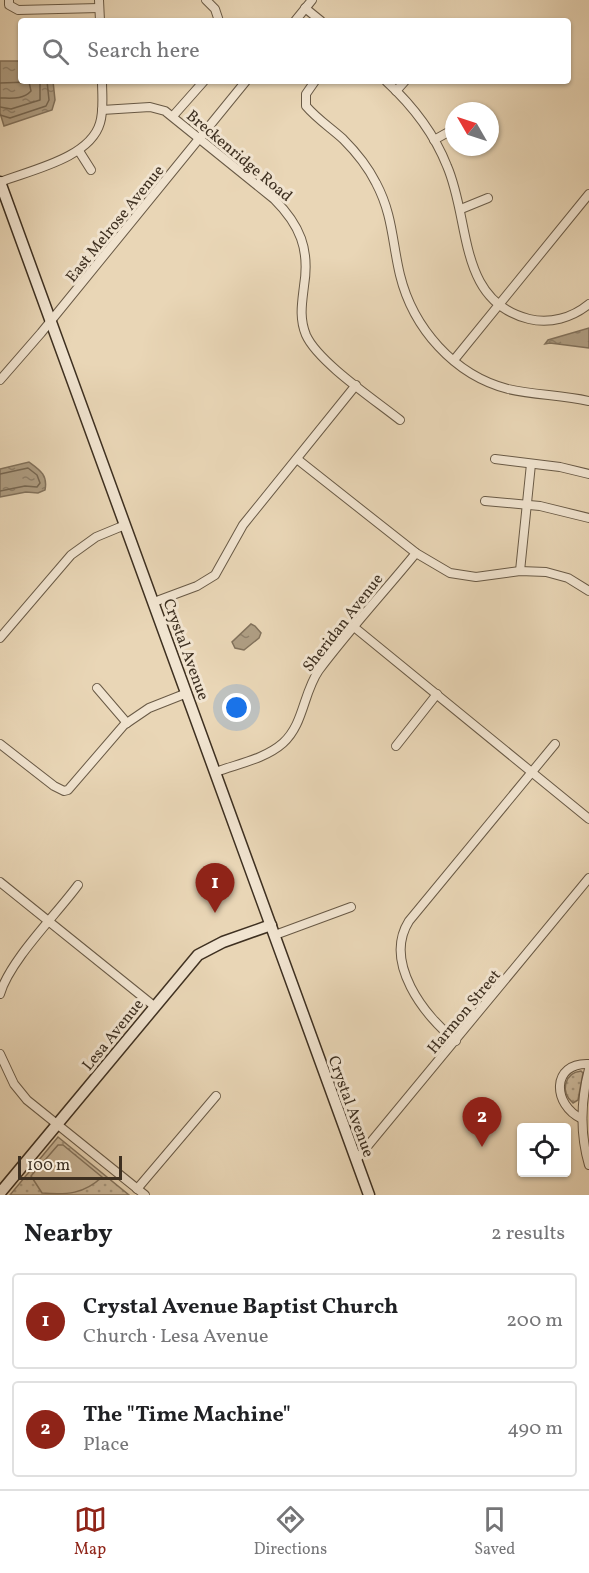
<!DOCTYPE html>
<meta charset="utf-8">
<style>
body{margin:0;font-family:Vollkorn,serif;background:#f2f2f2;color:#202124}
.controls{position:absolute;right:18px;bottom:18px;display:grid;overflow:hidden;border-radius:6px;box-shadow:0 2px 4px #0004}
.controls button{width:54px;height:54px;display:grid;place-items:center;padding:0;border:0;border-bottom:2px solid #e0e0e0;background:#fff;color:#202124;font:30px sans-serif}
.compass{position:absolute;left:445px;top:102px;width:54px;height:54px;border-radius:50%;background:#fff;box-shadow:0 2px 4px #0004;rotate:309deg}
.scale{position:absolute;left:18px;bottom:15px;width:104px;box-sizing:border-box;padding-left:6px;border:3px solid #3e3021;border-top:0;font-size:16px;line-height:21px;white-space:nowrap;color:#3e3021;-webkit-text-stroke:4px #f1e4d0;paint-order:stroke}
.you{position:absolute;left:237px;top:708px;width:21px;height:21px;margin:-15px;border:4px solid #fff;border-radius:50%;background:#1a73e8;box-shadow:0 0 0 9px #1a73e833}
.badge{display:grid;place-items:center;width:39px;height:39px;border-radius:50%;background:#8f2418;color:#fff;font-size:20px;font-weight:700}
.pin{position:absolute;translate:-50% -50px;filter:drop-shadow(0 2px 3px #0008)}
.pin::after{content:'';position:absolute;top:32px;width:21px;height:18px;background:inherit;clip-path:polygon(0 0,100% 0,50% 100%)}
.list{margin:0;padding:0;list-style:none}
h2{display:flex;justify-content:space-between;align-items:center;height:78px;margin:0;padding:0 24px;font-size:26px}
h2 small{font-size:20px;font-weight:400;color:#757577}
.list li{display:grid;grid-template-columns:39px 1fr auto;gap:18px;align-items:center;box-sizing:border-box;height:96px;margin:0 12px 12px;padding:0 12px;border:2px solid #e0e0e0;border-radius:6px}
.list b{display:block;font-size:22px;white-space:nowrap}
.list p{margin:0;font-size:20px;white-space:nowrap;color:#757577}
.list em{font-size:20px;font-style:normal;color:#757577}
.icon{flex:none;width:33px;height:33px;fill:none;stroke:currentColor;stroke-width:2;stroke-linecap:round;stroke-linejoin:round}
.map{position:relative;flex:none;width:589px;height:1195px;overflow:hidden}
.search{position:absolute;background:#fff;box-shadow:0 2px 4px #0004;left:18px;right:18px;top:18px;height:66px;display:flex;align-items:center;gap:15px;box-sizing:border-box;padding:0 21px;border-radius:6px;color:#757577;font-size:22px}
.sheet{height:294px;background:#fff}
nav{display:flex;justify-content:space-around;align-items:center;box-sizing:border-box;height:84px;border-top:2px solid #e0e0e0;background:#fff;font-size:16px;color:#757577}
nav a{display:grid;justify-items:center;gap:3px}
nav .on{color:#8f2418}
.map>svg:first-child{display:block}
</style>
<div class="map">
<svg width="589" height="1195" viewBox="0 0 589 1195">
<defs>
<pattern id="grass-dots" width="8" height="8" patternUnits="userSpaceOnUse" patternTransform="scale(1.5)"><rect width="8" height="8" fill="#ccba9d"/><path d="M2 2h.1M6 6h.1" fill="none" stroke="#a79880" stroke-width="1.8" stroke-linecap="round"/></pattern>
<pattern id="water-ripples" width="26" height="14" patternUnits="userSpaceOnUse" patternTransform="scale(1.5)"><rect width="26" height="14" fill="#af9e83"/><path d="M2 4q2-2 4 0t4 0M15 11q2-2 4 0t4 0" fill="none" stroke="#90816b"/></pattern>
</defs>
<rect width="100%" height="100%" fill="#e9d6b6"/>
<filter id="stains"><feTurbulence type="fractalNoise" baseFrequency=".00333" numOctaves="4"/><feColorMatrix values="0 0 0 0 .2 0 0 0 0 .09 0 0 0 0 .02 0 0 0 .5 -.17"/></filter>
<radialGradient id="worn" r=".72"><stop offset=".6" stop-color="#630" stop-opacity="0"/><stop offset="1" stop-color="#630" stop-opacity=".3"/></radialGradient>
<g fill="url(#grass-dots)" stroke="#85755f" stroke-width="1.5">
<path d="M581,1071L583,1073L578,1100L573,1103C560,1092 564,1073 581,1071Z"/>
<polygon points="58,1137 129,1195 10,1195"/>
</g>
<path fill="#ccba9d" stroke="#85755f" stroke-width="1.5" d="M58,1145H63L102,1177C84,1194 67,1195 42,1193L31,1176Z"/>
<g fill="url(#water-ripples)" stroke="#82725c" stroke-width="1.5">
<polygon points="0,61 21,61 21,81 53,81 55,100 52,110 4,126 0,113"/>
<polygon points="589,328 589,348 550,343 545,344 548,340"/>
<path d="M29,462C40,470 48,475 45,490L38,493L26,492L0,497V469Z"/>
<polygon points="251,624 255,626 261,633 259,638 244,650 235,648 232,642"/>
</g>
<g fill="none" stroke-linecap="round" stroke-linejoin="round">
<g stroke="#766752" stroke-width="1.5">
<path d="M0,83L29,82L31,91C23,100 11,98 0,98"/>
<polyline points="0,107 11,109 40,100 40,81"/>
<polyline points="0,115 10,118 46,106 49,100 47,81"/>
<polyline points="0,474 28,468 37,475 40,483 37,487 25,486 0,491"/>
</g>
<defs>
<g id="street">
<polyline points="9,0 9,5 18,10 99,8"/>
<polyline points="99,0 100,21"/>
<polyline points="206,0 215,9 219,21"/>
<polyline points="305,8 321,21"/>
<polyline points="295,21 312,0"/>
<path d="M315,81L306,94V106C317,119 331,128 343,139C356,152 368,167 376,183C393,215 392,242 400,275C413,328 454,375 508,389C534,395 562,395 589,401"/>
<path d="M386,81C412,105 434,133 447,166C471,221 457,301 529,319C550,324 572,318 589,304"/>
<polyline points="396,91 405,81"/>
<path d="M102,110L150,107L165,111L274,199C300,225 310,249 304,286C302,303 299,318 306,335C318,362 375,400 400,420"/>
<polyline points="173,116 204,81"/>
<polyline points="434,140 452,130"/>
<polyline points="79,151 91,170"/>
<path d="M0,182C31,170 90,158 100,123C104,110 102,94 102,81"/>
<polyline points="461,209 488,198"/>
<polyline points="454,360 589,194"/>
<polyline points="0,380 41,333 246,81"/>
<polyline points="297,459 416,553 450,573 476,577 520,571 546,572 568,578 589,591"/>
<polyline points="495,459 560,467 589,474"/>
<polyline points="485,501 540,506 589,518"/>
<polyline points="520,571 531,464"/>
<polyline points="154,602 197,586 215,575 243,525 356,385"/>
<polyline points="354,627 589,819"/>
<polyline points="0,638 71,555 96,537 125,525"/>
<polyline points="97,688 127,723"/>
<polyline points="0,744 54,786 64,791 68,790 124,725 149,708 187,693"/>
<polyline points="396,746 437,694"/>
<path d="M216,772C237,764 265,759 283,743C304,724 303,693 319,670C349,630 384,592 416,553"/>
<polyline points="0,882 154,1006"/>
<polyline points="275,935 351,907"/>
<path d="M0,994C10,960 56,915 78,885"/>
<path d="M456,1041C424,1016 383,962 409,921L555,744"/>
<polyline points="0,1054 14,1084 27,1100 145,1195"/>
<path d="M589,1069C581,1100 580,1134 589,1165"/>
<path d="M582,1119C552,1105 551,1062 589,1064"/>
<polyline points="356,1160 589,878"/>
<polyline points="137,1189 216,1096"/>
</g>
<g id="secondary">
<polyline points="0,182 369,1195"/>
<polyline points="0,1193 198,955 223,942 271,925"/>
</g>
</defs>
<use href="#street" stroke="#695a46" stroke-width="10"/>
<use href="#secondary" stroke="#3e3021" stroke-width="13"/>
<use href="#street" stroke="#f1e4d0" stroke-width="8"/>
<use href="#secondary" stroke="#f1e4d0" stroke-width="10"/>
</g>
<g text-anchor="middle" stroke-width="6" stroke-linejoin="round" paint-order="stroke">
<g font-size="16" fill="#3e3021" stroke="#f1e4d0">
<text transform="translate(240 155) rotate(40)" y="6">Breckenridge Road</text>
<text transform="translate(114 223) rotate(-51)" y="6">East Melrose Avenue</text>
<text transform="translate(342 622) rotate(-52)" y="6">Sheridan Avenue</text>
<text transform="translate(187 649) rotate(70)" y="6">Crystal Avenue</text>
<text transform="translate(463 1011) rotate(-50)" y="6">Harmon Street</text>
<text transform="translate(112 1034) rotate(-51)" y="6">Lesa Avenue</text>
<text transform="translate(352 1106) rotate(70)" y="6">Crystal Avenue</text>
</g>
</g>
<rect width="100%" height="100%" filter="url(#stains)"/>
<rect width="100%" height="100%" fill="url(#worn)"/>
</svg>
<div class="controls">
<button><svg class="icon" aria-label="locate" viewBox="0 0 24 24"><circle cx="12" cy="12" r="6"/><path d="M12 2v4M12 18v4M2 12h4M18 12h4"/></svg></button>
</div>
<svg class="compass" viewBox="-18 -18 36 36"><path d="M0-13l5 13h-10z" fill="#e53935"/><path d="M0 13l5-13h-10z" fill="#757577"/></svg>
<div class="scale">100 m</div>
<div class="you"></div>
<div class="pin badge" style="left:215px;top:913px">1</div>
<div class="pin badge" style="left:482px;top:1147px">2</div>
<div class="search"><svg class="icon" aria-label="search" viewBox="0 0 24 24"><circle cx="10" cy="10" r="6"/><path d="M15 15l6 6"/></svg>Search here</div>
</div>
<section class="sheet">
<h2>Nearby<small>2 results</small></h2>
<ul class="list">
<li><span class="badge">1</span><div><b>Crystal Avenue Baptist Church</b><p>Church · Lesa Avenue</p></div><em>200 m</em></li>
<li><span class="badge">2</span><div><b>The &quot;Time Machine&quot;</b><p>Place</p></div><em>490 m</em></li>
</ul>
</section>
<nav>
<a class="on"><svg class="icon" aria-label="map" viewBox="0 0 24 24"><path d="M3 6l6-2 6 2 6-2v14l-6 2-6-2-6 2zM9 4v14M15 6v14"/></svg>Map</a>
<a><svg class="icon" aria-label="directions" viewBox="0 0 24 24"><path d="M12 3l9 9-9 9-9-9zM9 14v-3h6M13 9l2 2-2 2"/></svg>Directions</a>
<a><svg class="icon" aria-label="saved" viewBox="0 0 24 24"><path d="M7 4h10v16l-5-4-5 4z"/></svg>Saved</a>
</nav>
